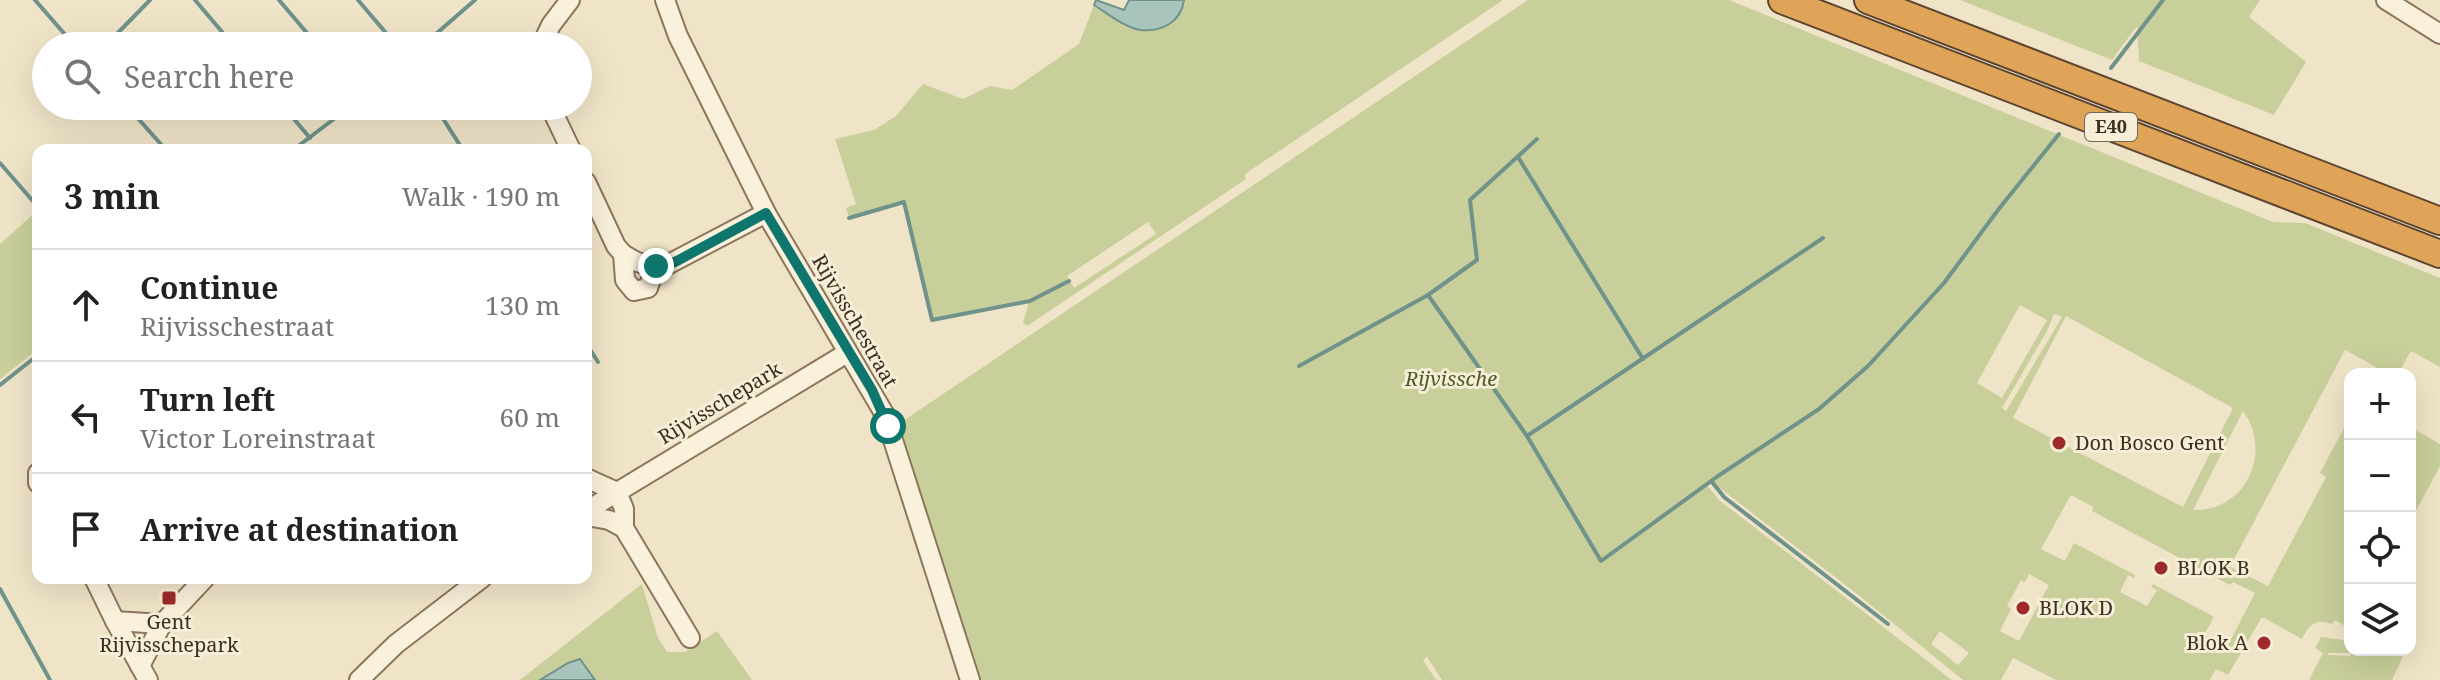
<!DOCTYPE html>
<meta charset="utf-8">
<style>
body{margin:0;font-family:"Noto Serif",serif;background:#f2f2f2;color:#222}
.controls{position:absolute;right:24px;bottom:24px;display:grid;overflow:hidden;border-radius:16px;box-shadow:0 8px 32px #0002}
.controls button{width:72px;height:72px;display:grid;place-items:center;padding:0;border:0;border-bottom:2px solid #e0e0e0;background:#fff;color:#222;font:40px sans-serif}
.stop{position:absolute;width:24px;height:24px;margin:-18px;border:6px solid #0f766e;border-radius:50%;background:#fff}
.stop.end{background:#0f766e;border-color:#fff;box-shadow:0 2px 8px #0008}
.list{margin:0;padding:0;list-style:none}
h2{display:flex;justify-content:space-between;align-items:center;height:104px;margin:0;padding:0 32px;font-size:34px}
h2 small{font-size:26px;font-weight:400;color:#767676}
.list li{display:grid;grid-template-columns:52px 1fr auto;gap:24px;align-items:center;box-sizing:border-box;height:112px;padding:0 32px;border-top:2px solid #e0e0e0}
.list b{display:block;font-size:30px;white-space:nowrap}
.list p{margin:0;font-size:26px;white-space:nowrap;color:#767676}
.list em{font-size:26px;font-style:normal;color:#767676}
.icon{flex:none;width:44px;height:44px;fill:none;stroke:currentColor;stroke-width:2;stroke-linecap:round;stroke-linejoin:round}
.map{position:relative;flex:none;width:2440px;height:680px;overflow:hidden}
.search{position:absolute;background:#fff;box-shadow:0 8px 32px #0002;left:32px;top:32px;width:560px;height:88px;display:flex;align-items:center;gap:20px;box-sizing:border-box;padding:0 28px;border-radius:44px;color:#767676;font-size:30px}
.panel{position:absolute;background:#fff;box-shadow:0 8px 32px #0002;left:32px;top:144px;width:560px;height:440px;border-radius:16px}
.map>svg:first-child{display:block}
</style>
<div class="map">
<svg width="2440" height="680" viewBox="0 0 2440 680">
<rect width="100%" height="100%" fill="#f0e4c8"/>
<g fill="#c9cf9b" fill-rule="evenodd">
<path d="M1184,0H1503L1245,174L1246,179L1027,326L1023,323L1029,301L932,320L904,202L900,201L849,218L846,208L856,204L835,139L874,130L896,116L923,84L963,99L990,86L1012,90L1079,44L1094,5L1139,30L1183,8ZM1148,222L1156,234L1074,288L1067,276Z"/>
<path d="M1528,0H1729L2273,222L2305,223L2440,278V367L2411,351L2398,374H2373L2376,367L2345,350L2230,567L2268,586L2326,477L2320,473L2350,417V621L2347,627L2335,620L2332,624C2315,618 2309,625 2302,639L2262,617L2228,675L2216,669L2210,680H2056L2013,658L2001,680H1963L1856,593L1712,482L1708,486L1719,500L1952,680H1442L1427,657L1423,660L1436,680H979L897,425ZM2020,305L2047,320L2002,398L1977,383ZM2054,314L2062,317L2006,411L2002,408L2047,331ZM2066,316L2233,408L2183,507L2013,418ZM2243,411C2273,452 2246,512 2193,510ZM2071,495L2093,507L2092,511L2230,585L2233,582L2255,593L2227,647L2204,635L2214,617L2153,584L2151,587L2157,590L2147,606L2120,592L2128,575L2134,578L2135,575L2074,543L2065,561L2041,549ZM2029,574L2049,585L2019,641L2000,631L2011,609L2007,606L2021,580L2025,582ZM1940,631L1969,653L1958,665L1931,644Z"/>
<polygon points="1960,0 2260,0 2249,17 2306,62 2274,115 2139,61 2137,26 2112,60"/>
<polygon points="38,210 38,349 0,379 0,244"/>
<polygon points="2410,427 2440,444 2440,466 2410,522"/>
<polygon points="642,584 658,638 667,652 685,652 717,631 752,680 595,680 580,659 568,663 540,680 520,680"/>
<polygon points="2321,637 2350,641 2349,653 2328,653 2328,655 2350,656 2353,650 2406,650 2392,680 2309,680 2323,653 2315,648"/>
</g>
<g fill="#a9c4bc" stroke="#6f938a" stroke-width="2">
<path d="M1096,0L1124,10L1129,0H1184C1181,22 1162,32 1141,30C1125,28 1107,13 1094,5Z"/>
<polygon points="580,659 595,680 540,680 568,663"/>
</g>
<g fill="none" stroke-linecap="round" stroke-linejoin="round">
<g stroke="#6f938a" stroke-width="4">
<polyline points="35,0 75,46"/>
<polyline points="195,0 234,46"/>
<polyline points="279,0 318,46"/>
<polyline points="358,0 397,46"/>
<polyline points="105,46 150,0"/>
<polyline points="422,46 475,0"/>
<polyline points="2111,68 2163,0"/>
<polyline points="127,106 166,150"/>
<polyline points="283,106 310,138"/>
<polyline points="435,106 463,150"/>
<polyline points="1537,139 1470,200 1477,260 1428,295 1527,436 1601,561 1718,476 1819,409 1868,366 1944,283 1998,210 2059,134"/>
<polyline points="293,150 351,106"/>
<polyline points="1518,157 1643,359"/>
<polyline points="0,163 38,207"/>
<polyline points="849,218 904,202 932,320 1030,301 1069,281"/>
<polyline points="586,343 598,362"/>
<polyline points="1299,366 1428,295"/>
<polyline points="0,385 38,355"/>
<polyline points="1527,436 1823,238"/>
<polyline points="1712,482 1724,497 1888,624"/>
<polyline points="0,589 50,680"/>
</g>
<defs>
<g id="minor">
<polyline points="665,0 678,36 766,213 885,415 970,680"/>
<polyline points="2386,0 2440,34"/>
<polyline points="541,46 551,25 570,0"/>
<polyline points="550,106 571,150"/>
<polyline points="586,182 616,246 623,254 635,261 646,265 667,265 766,213"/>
<polyline points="623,254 625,280 634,291 648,288 656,266"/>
<polyline points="38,473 38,483"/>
<polyline points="586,478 617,492 624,509 624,528 690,638"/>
<polyline points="586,511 847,353"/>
<polyline points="586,516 609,520 624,528"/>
<polyline points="94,578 115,621 148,680"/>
<polyline points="115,621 162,624"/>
<polyline points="140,666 162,624 205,578"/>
<polyline points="359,680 396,644 482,578"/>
</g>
<g id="highway">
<polyline points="1782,0 2440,254"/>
<polyline points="1868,0 2440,221"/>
</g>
</defs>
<use href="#minor" stroke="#8d765c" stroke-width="22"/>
<use href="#highway" stroke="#5b4430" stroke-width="30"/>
<use href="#minor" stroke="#faf1dc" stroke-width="18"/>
<use href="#highway" stroke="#e0a458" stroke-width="26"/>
</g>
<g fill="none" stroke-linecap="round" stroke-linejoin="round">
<polyline stroke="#0f766e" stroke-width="10" points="656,266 675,262 766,213 872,390 888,426"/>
</g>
<g fill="#9e2a2b" stroke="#f7eed8" stroke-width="3">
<circle cx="2059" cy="443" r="8"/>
<circle cx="2161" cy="568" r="8"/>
<rect x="161" y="590" width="16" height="16" rx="4"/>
<circle cx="2023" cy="608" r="8"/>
<circle cx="2264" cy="643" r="8"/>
</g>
<g text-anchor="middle" stroke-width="6" stroke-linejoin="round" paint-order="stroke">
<rect fill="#f7eed8" stroke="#756857" stroke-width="2" x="2085" y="113" width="52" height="28" rx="6"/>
<g font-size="18" font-weight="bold" fill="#3d2e20">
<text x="2111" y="133">E40</text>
</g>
<g font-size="20" fill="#3d2e20" stroke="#f7eed8">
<text transform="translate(855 321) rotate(60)" y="7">Rijvisschestraat</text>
<text transform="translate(720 403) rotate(-31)" y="7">Rijvisschepark</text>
</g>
<g font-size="20" font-style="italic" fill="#4d5a26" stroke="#f7eed8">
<text x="1451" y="386">Rijvissche</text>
</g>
<g font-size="20" fill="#3d2e20" stroke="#f7eed8" text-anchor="start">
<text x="2075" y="450">Don Bosco Gent</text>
<text x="2177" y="575">BLOK B</text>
<text x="2039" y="615">BLOK D</text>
<text x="169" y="629" text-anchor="middle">Gent<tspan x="169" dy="23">Rijvisschepark</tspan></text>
<text x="2248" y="650" text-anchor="end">Blok A</text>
</g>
</g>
</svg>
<div class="controls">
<button>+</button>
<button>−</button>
<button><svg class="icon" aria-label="locate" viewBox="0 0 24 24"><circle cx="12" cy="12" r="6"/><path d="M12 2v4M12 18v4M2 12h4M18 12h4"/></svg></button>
<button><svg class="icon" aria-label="layers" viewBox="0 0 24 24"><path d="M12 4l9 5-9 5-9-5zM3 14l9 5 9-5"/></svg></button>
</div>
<div class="stop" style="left:888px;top:426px"></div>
<div class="stop end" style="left:656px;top:266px"></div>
<div class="search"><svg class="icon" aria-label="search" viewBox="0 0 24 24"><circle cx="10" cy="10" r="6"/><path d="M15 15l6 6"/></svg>Search here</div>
<section class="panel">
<h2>3 min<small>Walk · 190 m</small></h2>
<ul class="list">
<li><svg class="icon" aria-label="ahead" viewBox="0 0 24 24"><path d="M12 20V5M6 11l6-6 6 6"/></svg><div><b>Continue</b><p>Rijvisschestraat</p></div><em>130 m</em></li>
<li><svg class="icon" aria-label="left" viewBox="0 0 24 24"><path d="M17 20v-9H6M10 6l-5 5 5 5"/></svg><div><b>Turn left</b><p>Victor Loreinstraat</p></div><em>60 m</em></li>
<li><svg class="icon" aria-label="arrive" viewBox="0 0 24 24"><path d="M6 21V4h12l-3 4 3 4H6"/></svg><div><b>Arrive at destination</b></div></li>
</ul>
</section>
</div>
